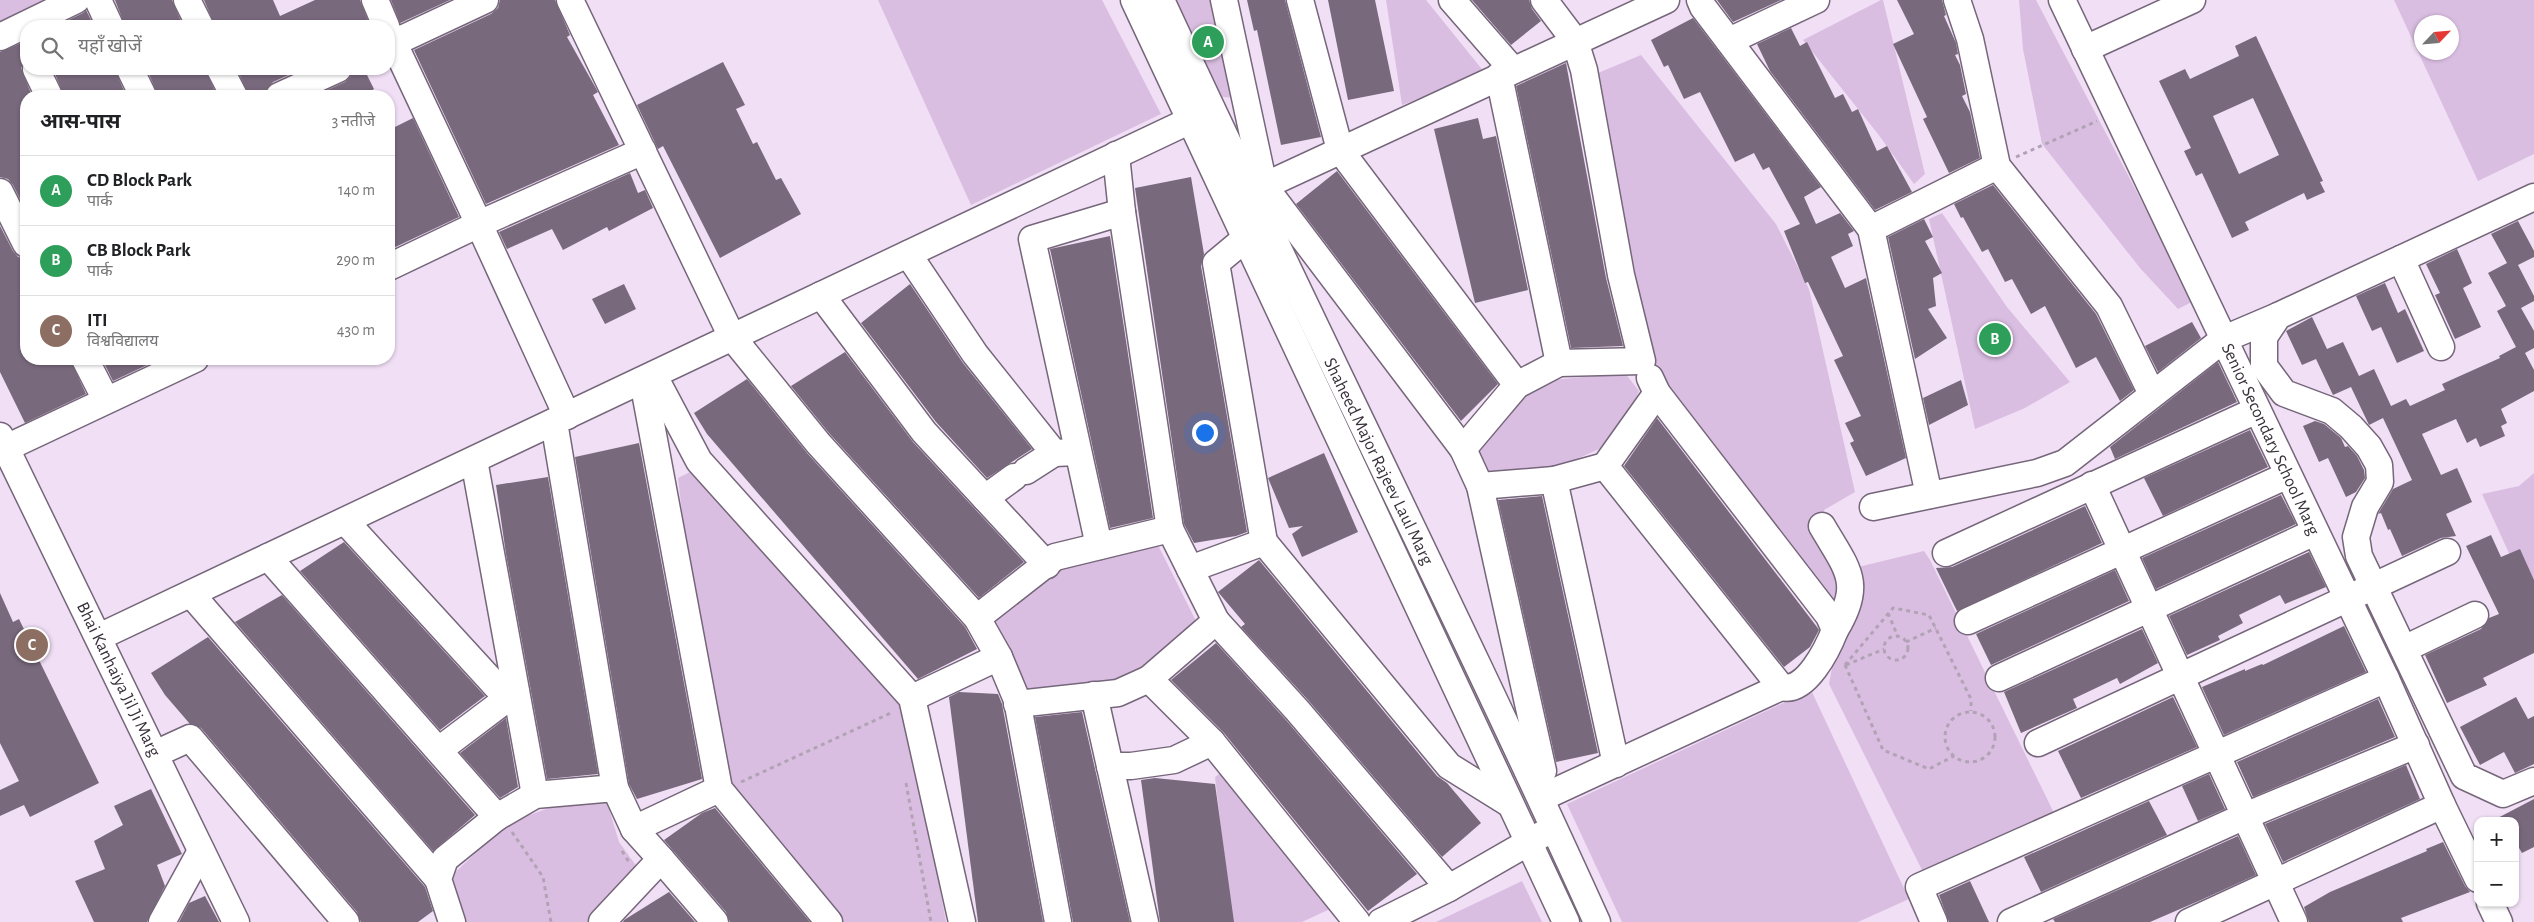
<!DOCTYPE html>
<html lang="hi">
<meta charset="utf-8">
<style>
body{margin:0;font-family:"Alegreya Sans","Noto Sans Devanagari",sans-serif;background:#f2f2f2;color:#202124}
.controls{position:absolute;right:15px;bottom:15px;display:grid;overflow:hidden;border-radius:10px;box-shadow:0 1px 4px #0004}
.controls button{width:45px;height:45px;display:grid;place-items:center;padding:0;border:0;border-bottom:1px solid #e0e0e0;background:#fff;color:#202124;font:25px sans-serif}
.compass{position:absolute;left:2414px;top:15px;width:45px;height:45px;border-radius:50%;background:#fff;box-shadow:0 1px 4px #0004;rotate:64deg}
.you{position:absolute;left:1204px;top:432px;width:18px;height:18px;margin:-12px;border:4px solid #fff;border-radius:50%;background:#1a73e8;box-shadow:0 0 0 8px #1a73e833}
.badge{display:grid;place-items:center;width:32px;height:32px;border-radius:50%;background:#ea580c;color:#fff;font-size:16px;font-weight:700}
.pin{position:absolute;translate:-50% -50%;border:2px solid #fff;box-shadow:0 1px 5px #0006}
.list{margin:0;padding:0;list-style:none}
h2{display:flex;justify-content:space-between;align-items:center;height:65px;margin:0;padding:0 20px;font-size:21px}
h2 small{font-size:16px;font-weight:400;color:#757577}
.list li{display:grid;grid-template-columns:32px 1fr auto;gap:15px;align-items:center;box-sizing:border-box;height:70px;padding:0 20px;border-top:1px solid #e0e0e0}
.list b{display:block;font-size:19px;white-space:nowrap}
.list p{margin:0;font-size:16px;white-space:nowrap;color:#757577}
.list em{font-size:16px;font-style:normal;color:#757577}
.icon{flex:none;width:28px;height:28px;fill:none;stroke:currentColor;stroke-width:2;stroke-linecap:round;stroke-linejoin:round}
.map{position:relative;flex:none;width:2534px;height:922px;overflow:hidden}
.search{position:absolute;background:#fff;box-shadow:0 1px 4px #0004;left:20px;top:20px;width:375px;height:55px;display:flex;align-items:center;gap:12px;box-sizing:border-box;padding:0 18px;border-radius:20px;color:#757577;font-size:19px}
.panel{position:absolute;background:#fff;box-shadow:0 1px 4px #0004;left:20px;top:90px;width:375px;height:275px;border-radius:20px}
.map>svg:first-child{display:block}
</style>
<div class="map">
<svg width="2534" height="922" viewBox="0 0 2534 922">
<rect width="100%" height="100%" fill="#f1dff6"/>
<g fill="#dabee2" fill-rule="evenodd">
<polygon points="0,0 87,0 0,41"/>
<polygon points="878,0 1102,0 1161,114 971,205"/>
<polygon points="1176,0 1211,0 1236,98 1222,97"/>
<polygon points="1386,0 1426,0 1485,73 1402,105"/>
<polygon points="1881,0 1883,0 1925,174 1914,184 1878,134 1803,40"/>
<polygon points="2019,0 2036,0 2194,301 2178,309 2140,268 2042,144 2023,49"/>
<path d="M2394,0H2534V154L2478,181ZM2422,22H2452V52H2422Z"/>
<polygon points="1641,55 1776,224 1809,289 1855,492 1824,510 1850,569 1924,551 1930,560 2054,813 1923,872 1829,684 1841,618 1664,383 1649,348 1598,73"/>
<polygon points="1942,213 2007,307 2070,382 2025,408 1975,429 1929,219"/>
<polygon points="1625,373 1639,391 1630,411 1610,438 1599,449 1524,483 1496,478 1474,461 1479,438 1512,402 1552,380"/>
<polygon points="692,471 907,705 946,922 843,922 725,789 686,546 678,478"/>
<polygon points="2534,473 2534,608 2482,494 2519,486"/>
<polygon points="1157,543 1198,625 1146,671 1114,687 1024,694 990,623 1062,565"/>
<polygon points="1811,690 1909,899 1858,922 1622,922 1567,804"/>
<polygon points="1227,768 1330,909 1302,922 1232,922 1215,777"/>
<polygon points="607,802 619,842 640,871 593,919 587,922 461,922 445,882 507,823 549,808"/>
<polygon points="1522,881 1542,922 1436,922"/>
</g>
<g fill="#79697d" fill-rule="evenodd">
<polygon points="115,0 172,0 183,26 125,26"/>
<polygon points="204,0 273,0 280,16 315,0 360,0 370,26 215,26"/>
<polygon points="391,0 450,0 400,23"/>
<polygon points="500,0 555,0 570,35 567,37 598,92 593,95 619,145 486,204 414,50 491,14 498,8"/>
<polygon points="1247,0 1285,0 1321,137 1281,145 1257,30 1254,31"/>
<polygon points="1328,0 1375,0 1394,91 1348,100"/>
<polygon points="1472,0 1529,0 1532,9 1541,21 1511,45"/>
<polygon points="1717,0 1781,0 1733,22"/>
<polygon points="1897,0 1942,0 1946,15 1944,16 1956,43 1958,54 1955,55 1960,65 1966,94 1962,96 1970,112 1980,158 1949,173 1923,119 1927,117 1893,44 1914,34"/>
<polygon points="86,10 94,26 56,26 83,13"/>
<polygon points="1693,18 1821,187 1804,197 1816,224 1840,213 1854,231 1848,234 1853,246 1831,257 1845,288 1866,278 1906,458 1866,476 1850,443 1854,441 1845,423 1861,416 1834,360 1843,356 1808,282 1805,283 1784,231 1800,224 1769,167 1763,170 1754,153 1735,162 1700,92 1684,99 1668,65 1664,67 1651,40"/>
<polygon points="1791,28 1800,46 1807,42 1835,98 1843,94 1852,112 1858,109 1877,151 1887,146 1912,192 1875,210 1770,71 1757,44"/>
<path d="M2256,36L2323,181L2320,182L2325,192L2307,200L2304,193L2245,222L2249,230L2232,238L2202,173L2196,176L2184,151L2191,148L2159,81L2185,69L2190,79L2239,56L2235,46ZM2253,98L2279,155L2239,174L2213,116Z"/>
<polygon points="26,41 26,58 21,68 32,96 26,96 26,211 13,185 8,179 0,177 0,52"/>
<polygon points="723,62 745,105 736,109 753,144 757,142 776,180 781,178 801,214 720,258 663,146 658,149 637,105"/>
<polygon points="1566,63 1606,278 1623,346 1571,348 1516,86"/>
<polygon points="53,69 115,69 126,96 64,96"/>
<polygon points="147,69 205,69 217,96 158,96"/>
<polygon points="237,69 302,69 273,82 265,92 257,96 249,96"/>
<polygon points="353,69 364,69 374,89 371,91 374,96 314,96 345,82 350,77"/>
<polygon points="413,118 459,217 389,250 389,130"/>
<polygon points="1478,118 1483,139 1496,136 1528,290 1475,303 1434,129"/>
<polygon points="1337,171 1498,384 1461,421 1296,204"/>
<polygon points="630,173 638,193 645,190 653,208 609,231 607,227 563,250 552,229 507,249 499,232"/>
<polygon points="1191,177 1204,254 1201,266 1247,532 1236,536 1194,543 1184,524 1135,188"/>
<polygon points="1993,185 2096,314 2134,390 2120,401 2096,357 2076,368 2045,306 2031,314 2012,279 2005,282 1988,249 1982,252 1963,217 1961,218 1954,204"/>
<polygon points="1924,219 1933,237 1925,241 1942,273 1933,278 1936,306 1928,309 1947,338 1915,359 1888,237"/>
<polygon points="2518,221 2534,251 2534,257 2518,265 2534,296 2534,301 2521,308 2534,331 2534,348 2525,353 2534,370 2534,391 2501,409 2507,423 2501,426 2505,436 2480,447 2476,438 2467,443 2456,419 2422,434 2441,475 2457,468 2472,502 2446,514 2456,536 2441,538 2402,556 2390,529 2388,530 2381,513 2378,514 2393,489 2412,480 2383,418 2369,425 2351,387 2333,395 2316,359 2302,365 2286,331 2312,317 2327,349 2343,342 2359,376 2374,369 2391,406 2406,399 2410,406 2445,390 2442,384 2500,358 2499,356 2516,347 2497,311 2506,306 2488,273 2507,263 2491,234"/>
<polygon points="0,226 13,251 18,257 26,259 26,359 70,359 86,394 25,423 0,372"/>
<polygon points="1110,236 1153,518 1110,528 1050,249"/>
<polygon points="2457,249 2472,283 2463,288 2481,327 2455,339 2435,295 2440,293 2426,264"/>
<polygon points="2385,283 2398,313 2405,309 2424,351 2397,363 2381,327 2372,331 2356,296"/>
<polygon points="624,284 636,309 605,324 592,299"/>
<polygon points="910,284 963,363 1032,449 987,478 936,422 861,323"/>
<polygon points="2192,322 2201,338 2158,372 2145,346"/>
<polygon points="845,352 913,442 1024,562 979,598 829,433 791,386"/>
<polygon points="102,359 160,359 113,381"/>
<polygon points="2218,362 2237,402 2115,459 2110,447"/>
<polygon points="747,379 807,453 965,627 977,649 918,679 707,434 694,413"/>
<polygon points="1961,380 1968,405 1929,425 1923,398"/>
<polygon points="1657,418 1817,627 1819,630 1810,647 1784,667 1624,466"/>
<polygon points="2315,421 2324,424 2341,438 2345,447 2348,446 2357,456 2364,470 2365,478 2356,492 2346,497 2328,458 2319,462 2303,426"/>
<polygon points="2250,430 2268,467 2163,516 2144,478"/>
<polygon points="639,443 702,779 637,799 629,784 575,457"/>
<polygon points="1324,453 1358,532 1302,557 1292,534 1303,526 1289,528 1268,478"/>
<polygon points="548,477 598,774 547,779 506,554 496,485"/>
<polygon points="2281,495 2296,524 2156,589 2142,558"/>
<polygon points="1542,496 1598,753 1556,762 1498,500"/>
<polygon points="2085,506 2102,543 1957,611 1936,568 1952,567"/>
<polygon points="2491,535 2501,557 2520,549 2534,580 2534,653 2483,678 2487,685 2447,703 2425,655 2481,629 2489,618 2499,614 2466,546"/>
<polygon points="344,542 485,696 440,730 300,571"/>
<polygon points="2309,552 2326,587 2285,604 2280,595 2239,615 2243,623 2218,636 2220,640 2187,655 2169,616"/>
<polygon points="1259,560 1437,776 1447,783 1481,823 1442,857 1308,700 1241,627 1245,624 1218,592"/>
<polygon points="2115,570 2129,601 1991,665 1976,634"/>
<polygon points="0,593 13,622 19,619 99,783 30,817 24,805 0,816 0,790 19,781 0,743"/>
<polygon points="282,595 475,815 433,851 235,622"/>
<polygon points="2344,626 2366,672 2224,735 2202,687 2245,669 2245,671 2262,664 2263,665"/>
<polygon points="2142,629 2158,663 2120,684 2117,678 2073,699 2077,708 2021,733 2004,692"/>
<polygon points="208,637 425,887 433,911 418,922 361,922 357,912 201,728 190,724 165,695 151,673"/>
<polygon points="1216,643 1286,720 1417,874 1368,911 1224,733 1171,680"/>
<polygon points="959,692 998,694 1002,704 1043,922 978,922 949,697"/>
<polygon points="2173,697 2197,747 2081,798 2058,751"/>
<polygon points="2516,697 2528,719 2534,716 2534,764 2515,773 2504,752 2480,765 2460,727"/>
<polygon points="2378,699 2395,737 2253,797 2237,762"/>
<polygon points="1082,712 1130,922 1073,922 1035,717"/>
<polygon points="506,718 518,787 500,798 460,753"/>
<polygon points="2406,765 2420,799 2283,862 2265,824"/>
<polygon points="2209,774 2225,809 2198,821 2182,786"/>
<polygon points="1155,778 1215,784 1234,922 1160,922 1141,780"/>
<polygon points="151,789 182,854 157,865 165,886 147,922 94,922 75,881 105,869 94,841 123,825 114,806"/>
<polygon points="2534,799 2534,847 2522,853 2515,841 2515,821 2492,821"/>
<polygon points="2149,801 2167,835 2041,892 2024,857"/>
<polygon points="715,808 810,922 730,922 726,912 664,840 702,813"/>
<polygon points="2238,836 2256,875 2201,900 2150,922 2055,922 2053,919"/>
<polygon points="2443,842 2465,886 2470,892 2401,918 2403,922 2309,922 2304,907 2330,892 2427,851 2426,849"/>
<polygon points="1970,881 1989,922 1949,922 1939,895"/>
<polygon points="669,892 695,922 623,922 624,920"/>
<polygon points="205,896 219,922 179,922 189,903"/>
</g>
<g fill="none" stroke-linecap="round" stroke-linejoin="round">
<defs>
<g id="minor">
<polyline points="98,0 110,26"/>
<polyline points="187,0 200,26"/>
<polyline points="375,0 386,26"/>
<polyline points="570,0 732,337 818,443 977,618 999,657 1017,700 1058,922"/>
<polyline points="1134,0 1566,922"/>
<path d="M1161,0C1304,309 1457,613 1597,922"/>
<polyline points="1224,0 1264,186 1463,449 1480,486 1554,480 1605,466 1657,393"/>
<polyline points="1300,0 1340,150 1517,385"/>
<polyline points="1452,0 1513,70"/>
<polyline points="1700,0 1703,7 1871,229 1929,495"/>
<polyline points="1957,0 1970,39 1997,166 2109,306 2152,394"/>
<polyline points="2062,0 2386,679 2442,805 2478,879"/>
<polyline points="389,33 479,224 643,151"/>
<polyline points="0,37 76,0"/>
<polyline points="1729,41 1816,0"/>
<polyline points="389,45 485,0"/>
<polyline points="2085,49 2192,0"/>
<polyline points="36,69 49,96"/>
<polyline points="130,69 143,96"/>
<polyline points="220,69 234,96"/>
<polyline points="1499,76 1559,363 1642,361 1621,275 1584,70 1575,41 1544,0"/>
<polyline points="279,96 338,69"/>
<polyline points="1116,155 1122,212 1170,529"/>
<polyline points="0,192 26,244"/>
<polyline points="1249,193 1666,0"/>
<polyline points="2534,197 2278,316 2264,337 2264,366 2284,393 2332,411 2351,427 2369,447 2379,465 2380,482 2365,507 2356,537 2359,556 2464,776 2503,794 2534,781"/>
<polyline points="1871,229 1997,166"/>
<polyline points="908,254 975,354 1054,453 1078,452"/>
<polyline points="2401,259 2441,347"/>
<polyline points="389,267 479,224 567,416"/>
<polyline points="821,295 924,432 1047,565"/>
<polyline points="85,359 106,400"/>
<polyline points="654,376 699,461 912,698 962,922"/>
<polyline points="643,381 719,789 829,922"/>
<polyline points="554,422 615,788"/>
<polyline points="0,436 236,922"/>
<polyline points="6,448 195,359"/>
<polyline points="1463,449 1517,385 1559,363"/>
<polyline points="474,460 535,795"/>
<path d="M1605,466L1781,687C1806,694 1828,648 1835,630L1829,616L1657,393L1650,378"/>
<polyline points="1026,471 1054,453"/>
<polyline points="1554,480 1616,764"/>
<polyline points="2092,485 2294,922"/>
<polyline points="1480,486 1543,771"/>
<polyline points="985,498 1014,477"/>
<polyline points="1873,507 2037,473 2065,463 2224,339 2278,316"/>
<polyline points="345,521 507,698"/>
<path d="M1822,526C1847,569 1864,583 1835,630"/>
<polyline points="1264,542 1449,766 1510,804"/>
<polyline points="1099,546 1032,239 1122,212"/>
<polyline points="1946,553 2257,410"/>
<polyline points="268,557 497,817"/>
<polyline points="1190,569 1264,542 1216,263 1246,238"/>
<polyline points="191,594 438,879"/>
<polyline points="977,618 1055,557 1170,529 1216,621 1149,679 1118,693 1017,704"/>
<polyline points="1216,621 1297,710 1449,888"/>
<polyline points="1968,621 2288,475"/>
<polyline points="99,637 1212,110"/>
<polyline points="2404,649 2475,615"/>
<polyline points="1999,678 2315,532"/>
<polyline points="1149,679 1212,742 1357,922"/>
<polyline points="1094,695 1145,922"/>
<polyline points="912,698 999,657"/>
<polyline points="2038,743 2447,552"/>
<polyline points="439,750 516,692"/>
<polyline points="155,754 190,738 346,922"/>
<polyline points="1110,766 1131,766 1174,760 1212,742"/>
<polyline points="1541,798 1781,687"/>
<polyline points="634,829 719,789"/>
<polyline points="661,859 715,922"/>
<polyline points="2490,903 2499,922"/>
<polyline points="162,922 201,851"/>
<polyline points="452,922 438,879 445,859 497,817 535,795 615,788 634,829 661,859 602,922"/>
<polyline points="1381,922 1449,888 1543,834"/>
<polyline points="1934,922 1919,887 2386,679"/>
<polyline points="2011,922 2245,816 2416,745"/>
<polyline points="2189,922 2442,805"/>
</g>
</defs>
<use href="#minor" stroke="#75667a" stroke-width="29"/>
<g stroke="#b1a3b5" stroke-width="3" stroke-dasharray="4 4" stroke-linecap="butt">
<polyline points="2016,157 2097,121"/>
<polyline points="1888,613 1898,637"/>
<circle cx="1896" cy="648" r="12"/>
<polyline points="1906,642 1936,628"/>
<polyline points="1845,665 1893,608 1929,615 1971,699 1971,711"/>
<polyline points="1845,665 1883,750 1929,769 1954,756"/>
<polyline points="1846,665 1884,649"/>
<circle cx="1970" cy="737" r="25"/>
<polyline points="741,782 893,712"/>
<polyline points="906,783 931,922"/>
<polyline points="512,832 543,877 551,922"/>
<polyline points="622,851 629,862"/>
</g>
<use href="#minor" stroke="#fff" stroke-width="26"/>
</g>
<g text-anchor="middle" stroke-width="5" stroke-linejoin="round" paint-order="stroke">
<g font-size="18" fill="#38313a" stroke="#fff">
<text transform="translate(2271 439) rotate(65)" y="6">Senior Secondary School Marg</text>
<text transform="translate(1379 461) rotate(64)" y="6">Shaheed Major Rajeev Laul Marg</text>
<text transform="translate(119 679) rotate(64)" y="6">Bhai Kanhaiya Jil Ji Marg</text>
</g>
</g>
</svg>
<div class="controls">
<button>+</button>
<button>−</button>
</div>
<svg class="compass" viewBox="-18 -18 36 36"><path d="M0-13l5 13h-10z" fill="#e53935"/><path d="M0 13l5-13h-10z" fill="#757577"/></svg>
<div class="you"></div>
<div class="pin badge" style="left:1208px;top:42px;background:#2e9e5b">A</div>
<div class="pin badge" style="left:1995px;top:339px;background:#2e9e5b">B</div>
<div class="pin badge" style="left:32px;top:645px;background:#8d6e63">C</div>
<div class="search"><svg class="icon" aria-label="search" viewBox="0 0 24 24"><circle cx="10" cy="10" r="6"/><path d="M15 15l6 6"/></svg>यहाँ खोजें</div>
<section class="panel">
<h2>आस-पास<small>3 नतीजे</small></h2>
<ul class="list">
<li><span class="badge" style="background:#2e9e5b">A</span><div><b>CD Block Park</b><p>पार्क</p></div><em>140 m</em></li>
<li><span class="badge" style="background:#2e9e5b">B</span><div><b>CB Block Park</b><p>पार्क</p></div><em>290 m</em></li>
<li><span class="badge" style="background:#8d6e63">C</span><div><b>ITI</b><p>विश्वविद्यालय</p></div><em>430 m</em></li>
</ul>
</section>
</div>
